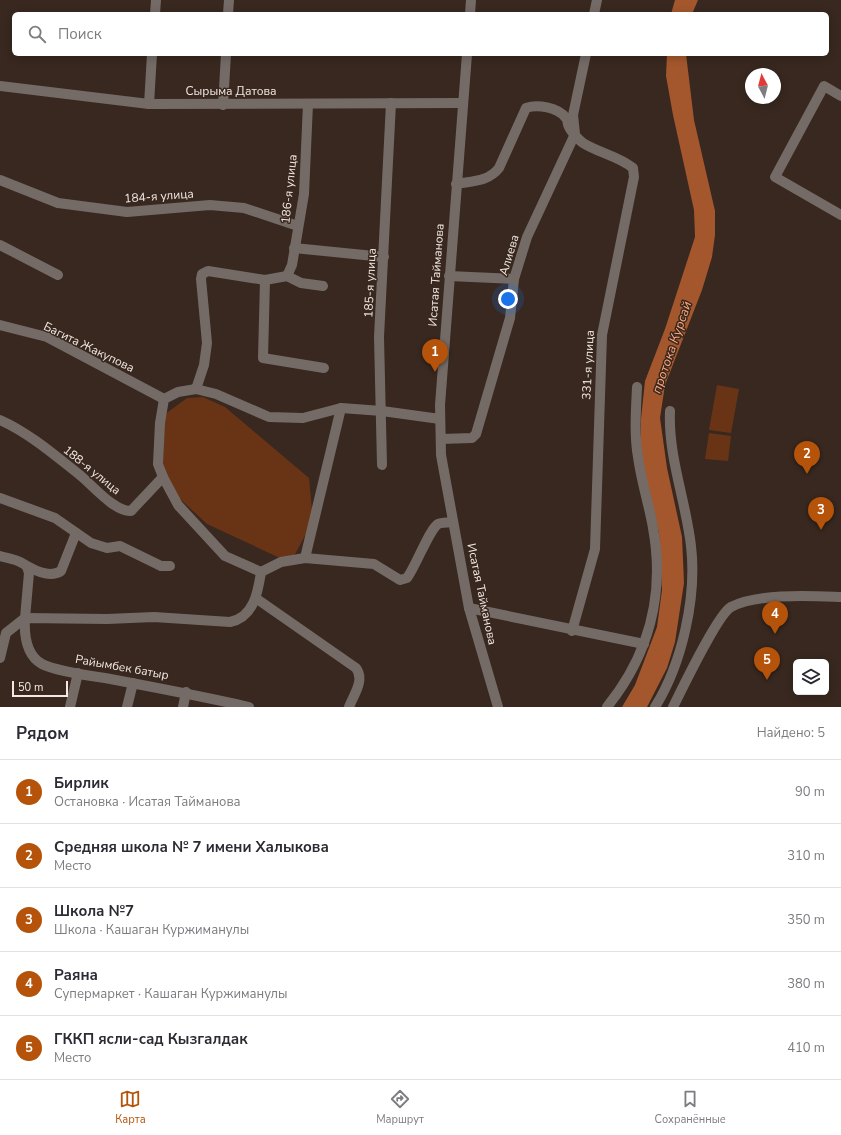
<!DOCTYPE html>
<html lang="ru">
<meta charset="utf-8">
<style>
body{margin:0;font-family:"Nunito Sans",sans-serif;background:#f2f2f3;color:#2b2b33}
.controls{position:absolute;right:12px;bottom:12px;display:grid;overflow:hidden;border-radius:6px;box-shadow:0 2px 10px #0003}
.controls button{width:36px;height:36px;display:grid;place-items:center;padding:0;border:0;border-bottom:1px solid #e1e1e2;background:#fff;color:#2b2b33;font:20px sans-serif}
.compass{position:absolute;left:745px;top:68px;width:36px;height:36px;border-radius:50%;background:#fff;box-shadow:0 2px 10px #0003;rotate:353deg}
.scale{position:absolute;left:12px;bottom:10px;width:56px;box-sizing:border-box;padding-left:4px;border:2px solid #f3e8e3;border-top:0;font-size:11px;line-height:14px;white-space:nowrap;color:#f3e8e3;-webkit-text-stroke:3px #38281f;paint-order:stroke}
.you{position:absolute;left:508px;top:299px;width:14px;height:14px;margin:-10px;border:3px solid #fff;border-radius:50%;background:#1a73e8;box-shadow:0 0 0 6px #1a73e833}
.badge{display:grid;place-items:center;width:26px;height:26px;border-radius:50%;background:#b45309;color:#fff;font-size:13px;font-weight:700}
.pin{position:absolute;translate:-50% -33px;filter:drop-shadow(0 1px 2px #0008)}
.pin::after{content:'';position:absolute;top:21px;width:14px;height:12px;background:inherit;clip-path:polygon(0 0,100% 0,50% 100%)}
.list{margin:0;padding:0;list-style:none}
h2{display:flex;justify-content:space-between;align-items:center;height:52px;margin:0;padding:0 16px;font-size:17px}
h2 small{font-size:13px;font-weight:400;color:#7c7c81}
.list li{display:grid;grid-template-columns:26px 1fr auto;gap:12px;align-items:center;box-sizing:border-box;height:64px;padding:0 16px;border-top:1px solid #e1e1e2}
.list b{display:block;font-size:15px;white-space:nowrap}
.list p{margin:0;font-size:13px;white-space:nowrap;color:#7c7c81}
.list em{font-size:13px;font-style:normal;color:#7c7c81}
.icon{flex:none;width:22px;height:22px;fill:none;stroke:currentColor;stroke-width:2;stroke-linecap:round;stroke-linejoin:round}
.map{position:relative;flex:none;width:841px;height:707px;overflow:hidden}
.search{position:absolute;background:#fff;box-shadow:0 2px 10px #0003;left:12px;right:12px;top:12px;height:44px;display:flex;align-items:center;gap:10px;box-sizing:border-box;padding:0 14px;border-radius:6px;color:#7c7c81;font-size:15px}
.sheet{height:372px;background:#fff}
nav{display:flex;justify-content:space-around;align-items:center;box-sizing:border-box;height:56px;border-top:1px solid #e1e1e2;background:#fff;font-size:11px;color:#7c7c81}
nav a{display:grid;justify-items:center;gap:2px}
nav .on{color:#b45309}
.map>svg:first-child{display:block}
</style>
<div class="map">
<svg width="841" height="707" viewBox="0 0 841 707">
<rect width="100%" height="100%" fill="#38281f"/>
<g fill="#693415">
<polygon points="717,385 739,389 731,433 709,430"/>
<polygon points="203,397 225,407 309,478 312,510 307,532 294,556 282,559 207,524 178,497 167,477 163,462 164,418 168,412 187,398"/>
<polygon points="709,433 731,436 728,461 705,459"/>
</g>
<g fill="#a4572c">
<polygon points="675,0 698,0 692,14 671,14"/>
<polygon points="667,54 686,54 694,120 715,211 715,235 712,257 702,290 665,385 660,418 667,468 682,537 684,583 675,642 667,668 647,707 622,707 635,685 657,627 662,590 659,533 641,457 641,419 645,381 665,329 695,237 694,210 673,115 666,76"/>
</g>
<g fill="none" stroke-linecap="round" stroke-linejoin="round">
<g stroke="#746b67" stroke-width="10">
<polyline points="155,14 156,0"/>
<polyline points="228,14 229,0"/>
<polyline points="470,14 471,0"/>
<polyline points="594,14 597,0"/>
<polyline points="467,54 440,405 441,455 469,608 498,707"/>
<polyline points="0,86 149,104 463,103"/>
<polyline points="841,96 824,86 775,177 841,215"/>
<polyline points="149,104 152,54"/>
<polyline points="223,105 226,54"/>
<polyline points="0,180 58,203 127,212 210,205 244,208 298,226"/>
<path d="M456,184C472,181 488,182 499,168L526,108C537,104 558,107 566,118C568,120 567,124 569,127C571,132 579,140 583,143C599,153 618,156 633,168L634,177L602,335L595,549L572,631"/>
<polyline points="0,245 58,275"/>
<polyline points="294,248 384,257"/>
<polyline points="287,276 292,265 304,194 308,104"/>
<polyline points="449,276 514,279"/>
<polyline points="265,280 263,358 324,368"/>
<polyline points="0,325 47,337 164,399"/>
<polyline points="196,389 204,365 207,343 201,279 202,274 208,271 265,280 287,276 301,283 323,286"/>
<path d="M440,419L382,411L341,408L303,418L269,417L216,394L196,389L178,392L164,399L160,423L158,464L163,477L178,505L225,556L261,572L281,562L305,558L374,564L400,580L407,578C416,566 429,530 438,524C442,522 449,523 453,522"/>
<path d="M0,420C28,432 57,457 81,476C93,486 115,512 131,511L163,477"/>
<polyline points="441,439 472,438 476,434 510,318 514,279 527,237 575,134 573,115 586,54"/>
<polyline points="382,465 379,337 391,103"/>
<polyline points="0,498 55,518 91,543 107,548 120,546 161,566 170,566"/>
<path d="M0,556C7,558 16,559 22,563C32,569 49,579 61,571L76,533"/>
<polyline points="305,558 341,408"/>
<path d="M257,599L356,668C365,680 354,694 349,707"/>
<polyline points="469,608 644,644"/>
<polyline points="0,658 6,633 25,618 29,573 27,567"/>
<polyline points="70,707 78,673"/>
<polyline points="127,707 133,683"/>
<polyline points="183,707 186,692"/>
<path d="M249,707C201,696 153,687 105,678C91,676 53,670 42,664C26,655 24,635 25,618L107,619L154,617L230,622C254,617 258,592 261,572"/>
<path d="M607,707C649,655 665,594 653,528C649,504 641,481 638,457C634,434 636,410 637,387"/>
<path d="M655,707C682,664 697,597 691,546C686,501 668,457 670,411"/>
<path d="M673,707C682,689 718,614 731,607C758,593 811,596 841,597"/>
</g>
</g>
<g text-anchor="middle" stroke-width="3" stroke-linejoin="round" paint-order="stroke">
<g font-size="12" fill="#f3e8e3" stroke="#38281f">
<text x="231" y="95">Сырыма Датова</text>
<text transform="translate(289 189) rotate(-84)" y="4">186-я улица</text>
<text transform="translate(159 196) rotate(-4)" y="4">184-я улица</text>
<text transform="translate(509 255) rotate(-73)" y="4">Алиева</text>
<text transform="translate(436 275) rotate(-86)" y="4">Исатая Тайманова</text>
<text transform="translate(370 283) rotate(-87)" y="4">185-я улица</text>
<text transform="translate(89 347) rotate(26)" y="4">Багита Жакупова</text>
<text transform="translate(588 365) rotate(-87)" y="4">331-я улица</text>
<text transform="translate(92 470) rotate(39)" y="4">188-я улица</text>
<text transform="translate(482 594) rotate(78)" y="4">Исатая Тайманова</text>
<text transform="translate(122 667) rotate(10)" y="4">Райымбек батыр</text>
</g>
<g font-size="13" font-style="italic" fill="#ffa97d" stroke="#38281f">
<text transform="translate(671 347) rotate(-71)" y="5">протока Курсай</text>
</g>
</g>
</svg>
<div class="controls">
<button><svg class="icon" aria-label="layers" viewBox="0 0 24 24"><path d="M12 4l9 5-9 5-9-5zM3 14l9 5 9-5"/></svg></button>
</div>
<svg class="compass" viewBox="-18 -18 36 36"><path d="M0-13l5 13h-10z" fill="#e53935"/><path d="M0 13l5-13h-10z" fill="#7c7c81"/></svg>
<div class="scale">50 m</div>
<div class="you"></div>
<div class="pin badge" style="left:435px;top:372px">1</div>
<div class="pin badge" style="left:807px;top:474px">2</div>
<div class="pin badge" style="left:821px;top:530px">3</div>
<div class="pin badge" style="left:775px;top:634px">4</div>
<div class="pin badge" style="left:767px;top:680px">5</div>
<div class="search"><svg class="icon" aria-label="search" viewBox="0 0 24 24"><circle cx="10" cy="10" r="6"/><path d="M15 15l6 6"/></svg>Поиск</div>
</div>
<section class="sheet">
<h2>Рядом<small>Найдено: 5</small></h2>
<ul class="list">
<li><span class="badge">1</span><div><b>Бирлик</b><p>Остановка · Исатая Тайманова</p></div><em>90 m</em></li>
<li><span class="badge">2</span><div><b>Средняя школа № 7 имени Халыкова</b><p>Место</p></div><em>310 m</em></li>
<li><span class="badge">3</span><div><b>Школа №7</b><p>Школа · Кашаган Куржиманулы</p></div><em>350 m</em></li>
<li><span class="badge">4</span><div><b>Раяна</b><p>Супермаркет · Кашаган Куржиманулы</p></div><em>380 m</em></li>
<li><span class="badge">5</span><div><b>ГККП ясли-сад Кызгалдак</b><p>Место</p></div><em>410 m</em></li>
</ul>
</section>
<nav>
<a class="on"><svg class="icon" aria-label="map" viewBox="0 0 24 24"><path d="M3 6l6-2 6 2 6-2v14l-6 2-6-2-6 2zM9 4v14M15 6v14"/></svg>Карта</a>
<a><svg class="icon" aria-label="directions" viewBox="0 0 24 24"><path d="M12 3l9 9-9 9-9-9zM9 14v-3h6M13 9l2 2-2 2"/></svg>Маршрут</a>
<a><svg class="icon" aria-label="saved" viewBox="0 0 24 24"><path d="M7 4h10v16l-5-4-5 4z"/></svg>Сохранённые</a>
</nav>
